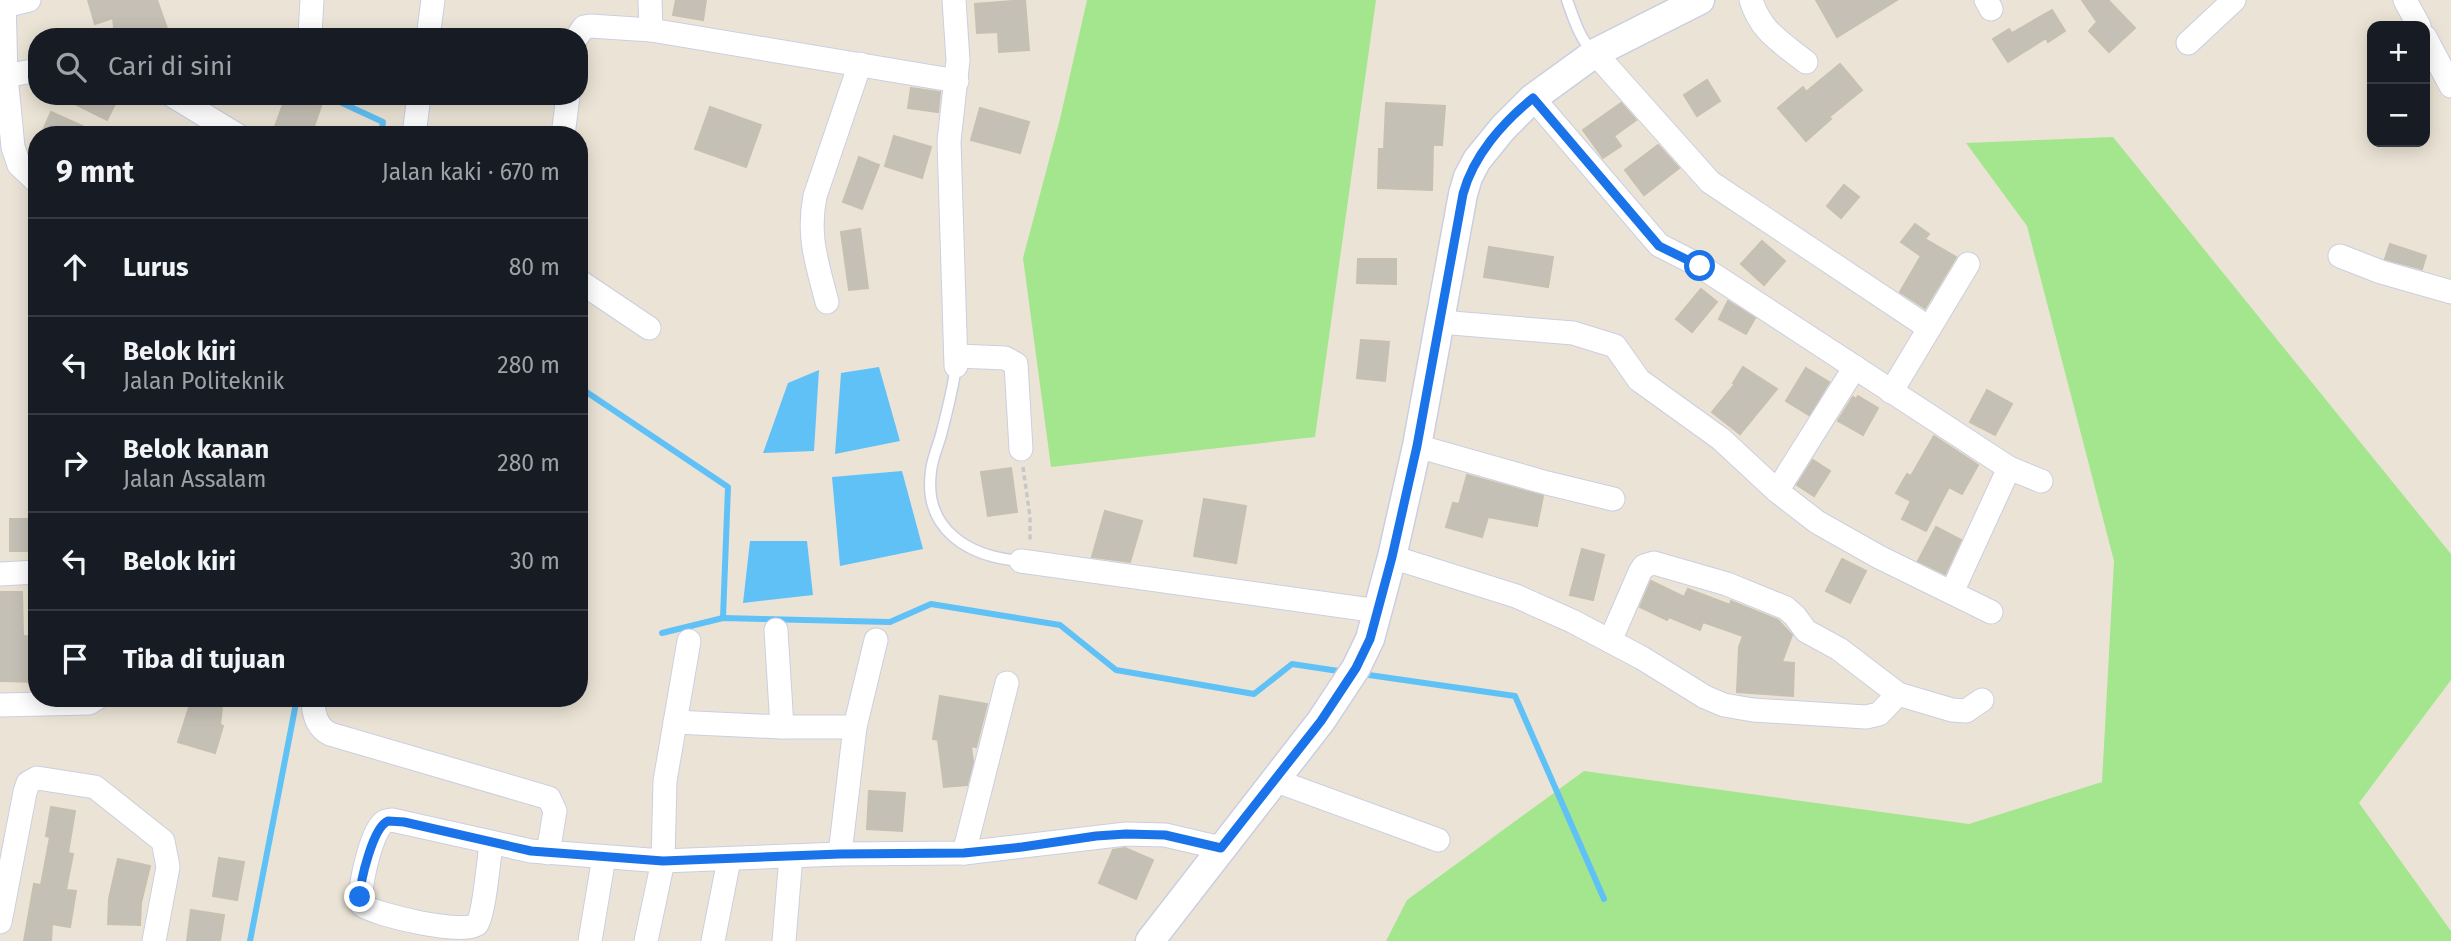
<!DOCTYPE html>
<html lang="id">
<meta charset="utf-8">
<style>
body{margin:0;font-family:"Fira Sans",sans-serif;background:#20242c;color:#f1f3f6}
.controls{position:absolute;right:21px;top:21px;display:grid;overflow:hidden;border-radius:14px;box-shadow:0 4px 18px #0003}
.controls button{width:63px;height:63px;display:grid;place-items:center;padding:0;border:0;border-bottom:2px solid #363941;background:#171b24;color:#f1f3f6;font:35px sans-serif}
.stop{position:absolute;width:21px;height:21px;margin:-16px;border:5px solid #1a73e8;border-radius:50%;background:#fff}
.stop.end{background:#1a73e8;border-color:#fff;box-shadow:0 2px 7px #0008}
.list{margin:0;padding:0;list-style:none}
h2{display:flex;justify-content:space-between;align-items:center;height:91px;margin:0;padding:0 28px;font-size:30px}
h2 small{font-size:23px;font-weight:400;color:#9ea1a6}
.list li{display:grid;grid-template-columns:46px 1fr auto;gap:21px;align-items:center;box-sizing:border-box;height:98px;padding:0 28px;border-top:2px solid #363941}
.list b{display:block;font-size:26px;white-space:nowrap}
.list p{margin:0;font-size:23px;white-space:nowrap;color:#9ea1a6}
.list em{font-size:23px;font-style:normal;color:#9ea1a6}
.icon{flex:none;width:38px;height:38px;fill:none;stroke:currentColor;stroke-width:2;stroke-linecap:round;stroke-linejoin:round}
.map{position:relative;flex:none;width:2451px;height:941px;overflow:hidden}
.search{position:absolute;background:#171b24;box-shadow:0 4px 18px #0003;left:28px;top:28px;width:560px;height:77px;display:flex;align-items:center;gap:18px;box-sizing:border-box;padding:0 24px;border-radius:28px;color:#9ea1a6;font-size:26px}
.panel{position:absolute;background:#171b24;box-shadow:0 4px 18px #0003;left:28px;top:126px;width:560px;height:581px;border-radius:28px}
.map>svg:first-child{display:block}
</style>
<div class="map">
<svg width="2451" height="941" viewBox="0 0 2451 941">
<rect width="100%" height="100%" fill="#ebe4d6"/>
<g fill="#a4e68e">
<polygon points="1087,0 1376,0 1315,437 1051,467 1023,258 1060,119"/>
<polygon points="2113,137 2451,554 2451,680 2359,803 2451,931 2451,941 1386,941 1407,900 1584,771 1969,824 2102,782 2114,561 2027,226 1966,143"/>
</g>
<g fill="#60c1f6">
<polygon points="879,367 900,441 835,454 841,373"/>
<polygon points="819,370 814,451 763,453 788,383"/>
<polygon points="902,471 923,549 840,566 832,477"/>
<polygon points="750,541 807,541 813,595 743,603"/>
</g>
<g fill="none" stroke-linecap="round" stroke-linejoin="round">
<g stroke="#60c1f6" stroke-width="6">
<polyline points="327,96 383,122 381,135"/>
<polyline points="579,387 728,487 723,618"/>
<polyline points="662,633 723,618 890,622 931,604 1060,625 1116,670 1254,694 1292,664 1345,672"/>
<polyline points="1362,674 1515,696 1604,899"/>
<polyline points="250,941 297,698"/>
</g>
</g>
<g fill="#c5c0b6" stroke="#c6c0b0" stroke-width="2">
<polygon points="88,0 157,0 170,37 115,37 113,18 95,24"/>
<polygon points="676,0 706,0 703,20 673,15"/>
<polygon points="1025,0 1029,50 999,52 998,32 977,33 975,4"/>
<polygon points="1816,0 1897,0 1837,37"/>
<polygon points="2082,0 2108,0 2135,28 2109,52 2089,31 2097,22"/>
<polygon points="2052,10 2065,31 2048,42 2046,38 2008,62 1993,39 2009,29 2012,33"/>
<polygon points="1840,64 1862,90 1829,117 1831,119 1806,141 1778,108 1803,87 1806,92"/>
<polygon points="1707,80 1720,101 1697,116 1684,95"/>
<polygon points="911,88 940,92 938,112 908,108"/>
<polygon points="59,96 119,96 107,120"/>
<polygon points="286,96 302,96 322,103 311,135 272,135"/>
<polygon points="1386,103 1445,106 1442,145 1433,145 1432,190 1378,188 1379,149 1384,149"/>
<polygon points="1621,103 1636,120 1614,136 1621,146 1603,158 1583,130"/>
<polygon points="710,107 761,125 746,167 695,149"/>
<polygon points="980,108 1029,122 1020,153 971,140"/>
<polygon points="51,112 102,135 41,135"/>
<polygon points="894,136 931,147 922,178 885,166"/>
<polygon points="1658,145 1679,168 1644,195 1625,170"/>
<polygon points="859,157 879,165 862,209 843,202"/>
<polygon points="1844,185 1859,197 1841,218 1827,206"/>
<polygon points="1915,224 1929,234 1925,239 1956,257 1925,308 1900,292 1921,256 1901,242"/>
<polygon points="860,229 868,288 849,290 841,232"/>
<polygon points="1762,241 1785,261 1764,285 1741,264"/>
<polygon points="2390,244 2426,256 2422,269 2385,259"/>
<polygon points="1489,247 1553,257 1548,287 1484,277"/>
<polygon points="1358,259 1396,259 1396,284 1357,283"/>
<polygon points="1701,289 1717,302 1692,332 1676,319"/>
<polygon points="1728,301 1755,318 1746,334 1719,319"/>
<polygon points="1361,340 1389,342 1385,381 1357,378"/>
<polygon points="1743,367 1777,389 1740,434 1712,412 1735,384 1733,383"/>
<polygon points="1806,368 1829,382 1809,415 1786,401"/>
<polygon points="1987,390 2012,404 1995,435 1970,422"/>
<polygon points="1858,396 1878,408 1863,435 1838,421 1853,397 1856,399"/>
<polygon points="1934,436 1978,465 1962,494 1949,487 1926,531 1902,519 1911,501 1896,493 1907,474 1911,476"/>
<polygon points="1813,460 1830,471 1814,496 1797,485"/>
<polygon points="1011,468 1017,512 988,516 981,472"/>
<polygon points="1467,475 1543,496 1537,526 1488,517 1482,537 1446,527 1453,503 1459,504"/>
<polygon points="1204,499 1246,506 1236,563 1194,556"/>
<polygon points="1105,511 1142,521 1130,562 1092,557"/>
<polygon points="10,519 33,519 34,551 10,551"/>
<polygon points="1936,527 1961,540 1945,574 1918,561"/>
<polygon points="1582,549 1604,555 1593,600 1570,595"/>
<polygon points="1842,559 1866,571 1850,603 1826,591"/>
<polygon points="1651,581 1684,597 1688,589 1730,605 1731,601 1778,620 1792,635 1782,662 1794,663 1793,696 1737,692 1739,647 1743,636 1703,622 1700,630 1669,617 1667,620 1640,607"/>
<polygon points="0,592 22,592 23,636 37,637 37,682 0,681"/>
<polygon points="940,696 987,704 976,747 971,746 973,762 967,785 944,787 938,740 933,739"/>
<polygon points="192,698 223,698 220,725 223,726 215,753 178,742"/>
<polygon points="869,791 905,793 902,831 867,829"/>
<polygon points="51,807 75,811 68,853 73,854 66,890 76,891 70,927 52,924 51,941 24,941 34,884 41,885 50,837 46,836"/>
<polygon points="1125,848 1153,860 1136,899 1099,883 1113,850"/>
<polygon points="219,858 244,862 237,900 213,896"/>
<polygon points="118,859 150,866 141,903 140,925 108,924 109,899"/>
<polygon points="191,910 224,915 220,941 187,941"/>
</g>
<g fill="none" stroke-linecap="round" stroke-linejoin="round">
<defs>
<g id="service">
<path d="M1567,0C1574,19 1579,38 1594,53"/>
<path d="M956,366C953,389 947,412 941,435C938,446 932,459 931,471C923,530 969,557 1021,561"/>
</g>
<g id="minor">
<polyline points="4,0 6,76 13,147 19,165 37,182"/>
<polyline points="650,0 651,30 957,81"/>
<polyline points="954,0 958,60 949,141 956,366"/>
<path d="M1751,0C1761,32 1781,42 1806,62"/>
<polyline points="1986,0 1991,9"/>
<polyline points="2405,0 2419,26"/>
<polyline points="0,7 29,0"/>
<polyline points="310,34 312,0"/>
<polyline points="428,37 433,0"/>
<polyline points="577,37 584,27 590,26 651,30"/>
<polyline points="2425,37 2451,86"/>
<polyline points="2188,43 2234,0"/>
<polyline points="1595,53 1710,182 1929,328"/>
<polyline points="6,76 37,70"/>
<polyline points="173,96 237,135"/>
<polyline points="1533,98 1659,245 1700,266 2009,468 2041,481"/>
<polyline points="414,135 419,96"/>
<polyline points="563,135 568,96"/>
<polyline points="2340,256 2381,272 2451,292"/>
<polyline points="579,281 649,328"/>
<path d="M827,302C817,263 807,236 815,196L860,64"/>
<polyline points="1440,322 1573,333 1615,346 1639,380 1721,439 1777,491 1817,522 1879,557 1991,612"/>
<polyline points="957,356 1005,358 1016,364 1021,449"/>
<polyline points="1891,392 1968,264"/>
<polyline points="1417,446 1547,483 1613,499"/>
<polyline points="1777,491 1855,367"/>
<polyline points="1392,557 1516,596 1572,621 1642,658 1705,697 1724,705 1753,710 1866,717 1879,714 1898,694"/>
<polyline points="1021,561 1378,611"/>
<polyline points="0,574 37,572"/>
<polyline points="1952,592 2009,468"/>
<polyline points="776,630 782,727"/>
<polyline points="1610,641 1640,572 1644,566 1654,563 1727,584 1786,608 1795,616 1806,631 1839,649 1898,694 1952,710 1966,711 1982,700"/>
<path d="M313,698C313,713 316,727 330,734L549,798L555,811L548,853"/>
<polyline points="0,705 89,703 97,698"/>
<polyline points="675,722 782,727 855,727"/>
<polyline points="1274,780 1438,840"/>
<path d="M491,844C489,858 484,915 477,924C466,936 375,915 362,905C357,891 371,835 382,824C385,820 388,821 392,820L531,851L663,861L840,854L964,853L1126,834L1165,835L1221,848"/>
<polyline points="964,853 1007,683"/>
<polyline points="840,854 855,727 876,640"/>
<polyline points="0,922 25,792 28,783 37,778 95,787 163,841 168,867 154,941"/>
<polyline points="590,941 604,857"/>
<polyline points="646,941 663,861 665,781 689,641"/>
<polyline points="713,941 729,860"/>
<polyline points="784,941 791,856"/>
</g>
<polyline id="tertiary" points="1150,941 1321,721 1356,668 1370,639 1392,557 1417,446 1463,194 1468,177 1477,160 1503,128 1533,98 1595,53 1700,0"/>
</defs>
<use href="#service" stroke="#cbcee1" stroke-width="13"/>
<use href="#minor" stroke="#cbcee1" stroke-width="25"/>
<use href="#tertiary" stroke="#cbcee1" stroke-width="31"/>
<polyline stroke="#c7c7c7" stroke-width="3.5" stroke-dasharray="5 3.5" stroke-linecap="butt" points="1023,467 1030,517 1030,543"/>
<use href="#service" stroke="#fff" stroke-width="10"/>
<use href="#minor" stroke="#fff" stroke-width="23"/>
<use href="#tertiary" stroke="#fff" stroke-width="28"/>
</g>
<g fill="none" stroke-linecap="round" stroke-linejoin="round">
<path stroke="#1a73e8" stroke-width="9" d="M360,897C360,881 373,827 388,821L404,822L531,851L663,861L840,854L964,853L1022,847L1096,836L1126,834L1165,835L1221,848L1321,721L1356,668L1370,639L1392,557L1417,446L1463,194C1473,156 1503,122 1533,98L1659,246L1700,266"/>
</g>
</svg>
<div class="controls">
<button>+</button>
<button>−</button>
</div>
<div class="stop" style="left:1700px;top:266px"></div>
<div class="stop end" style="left:360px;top:897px"></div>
<div class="search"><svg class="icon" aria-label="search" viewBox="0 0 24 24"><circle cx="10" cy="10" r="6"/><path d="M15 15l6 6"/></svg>Cari di sini</div>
<section class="panel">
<h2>9 mnt<small>Jalan kaki · 670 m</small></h2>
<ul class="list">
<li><svg class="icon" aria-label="ahead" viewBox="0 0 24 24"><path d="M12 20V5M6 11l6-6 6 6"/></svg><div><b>Lurus</b></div><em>80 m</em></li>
<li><svg class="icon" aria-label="left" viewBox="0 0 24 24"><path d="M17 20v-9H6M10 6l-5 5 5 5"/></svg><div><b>Belok kiri</b><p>Jalan Politeknik</p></div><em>280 m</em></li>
<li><svg class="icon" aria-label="right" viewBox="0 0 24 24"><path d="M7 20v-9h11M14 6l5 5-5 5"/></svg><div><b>Belok kanan</b><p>Jalan Assalam</p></div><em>280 m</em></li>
<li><svg class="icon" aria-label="left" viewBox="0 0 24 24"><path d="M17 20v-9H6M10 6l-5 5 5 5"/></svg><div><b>Belok kiri</b></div><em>30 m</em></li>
<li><svg class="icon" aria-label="arrive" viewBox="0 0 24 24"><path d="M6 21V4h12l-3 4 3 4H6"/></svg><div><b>Tiba di tujuan</b></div></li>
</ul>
</section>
</div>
